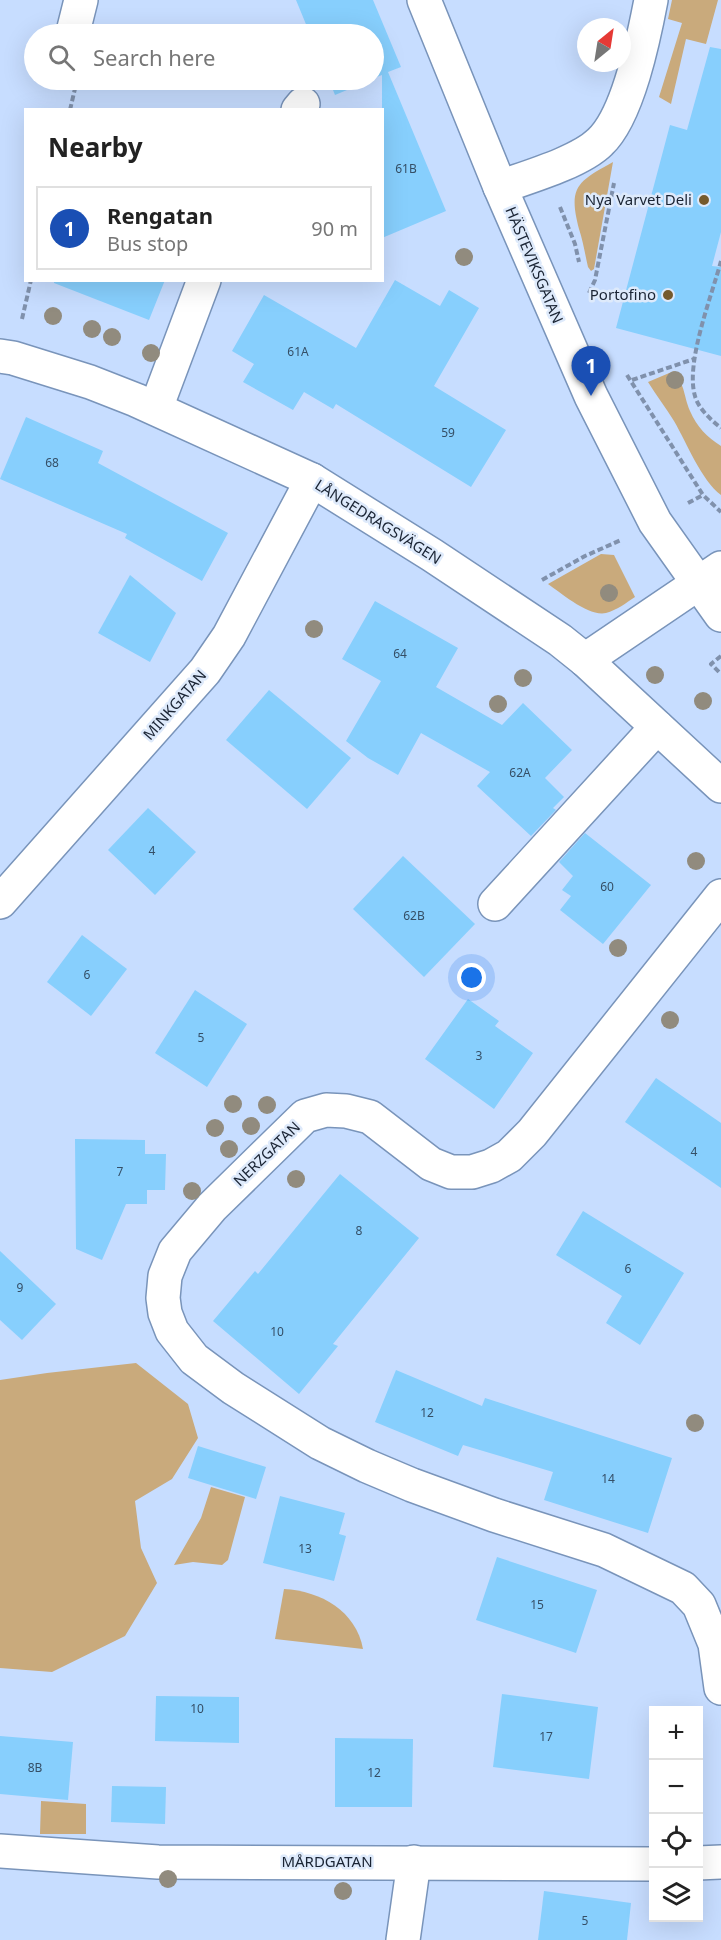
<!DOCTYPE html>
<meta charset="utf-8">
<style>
body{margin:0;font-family:"Noto Sans",sans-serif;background:#f2f2f2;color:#222}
.controls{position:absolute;right:18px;bottom:18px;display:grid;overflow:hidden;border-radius:0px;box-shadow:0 6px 24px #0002}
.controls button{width:54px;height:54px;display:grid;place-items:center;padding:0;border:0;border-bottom:2px solid #e0e0e0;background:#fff;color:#222;font:30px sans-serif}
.compass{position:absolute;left:577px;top:18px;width:54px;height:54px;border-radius:50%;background:#fff;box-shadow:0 6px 24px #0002;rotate:30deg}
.you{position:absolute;left:472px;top:978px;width:21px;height:21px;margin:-15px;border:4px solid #fff;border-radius:50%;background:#1a73e8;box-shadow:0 0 0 9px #1a73e833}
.badge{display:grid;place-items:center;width:39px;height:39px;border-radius:50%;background:#755a2c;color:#fff;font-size:20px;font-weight:700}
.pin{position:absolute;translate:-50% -50px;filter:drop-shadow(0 2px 3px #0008)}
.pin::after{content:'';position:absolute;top:32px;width:21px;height:18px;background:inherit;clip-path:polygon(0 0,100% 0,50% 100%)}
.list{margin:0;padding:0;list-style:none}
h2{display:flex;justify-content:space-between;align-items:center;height:78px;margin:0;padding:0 24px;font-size:26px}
h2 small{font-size:20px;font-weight:400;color:#767676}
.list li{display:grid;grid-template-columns:39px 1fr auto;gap:18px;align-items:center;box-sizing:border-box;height:84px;margin:0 12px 12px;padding:0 12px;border:2px solid #e0e0e0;border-radius:0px}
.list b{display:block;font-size:22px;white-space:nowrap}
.list p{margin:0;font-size:20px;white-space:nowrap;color:#767676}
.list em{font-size:20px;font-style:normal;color:#767676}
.icon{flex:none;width:33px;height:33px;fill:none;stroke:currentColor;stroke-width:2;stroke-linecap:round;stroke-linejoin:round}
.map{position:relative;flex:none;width:721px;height:1940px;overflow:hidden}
.search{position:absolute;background:#fff;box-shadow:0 6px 24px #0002;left:24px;top:24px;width:360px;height:66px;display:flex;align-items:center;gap:15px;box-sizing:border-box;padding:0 21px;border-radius:33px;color:#767676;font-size:22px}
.panel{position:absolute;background:#fff;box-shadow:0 6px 24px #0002;left:24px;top:108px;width:360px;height:174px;border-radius:0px}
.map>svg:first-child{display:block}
</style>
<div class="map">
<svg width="721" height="1940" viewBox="0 0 721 1940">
<rect width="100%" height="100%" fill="#c7ddff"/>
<g fill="#c9aa7c">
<polygon points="672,0 718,0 706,44 686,39 671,104 659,97 682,23 668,19"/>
<path d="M613,162L594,269L591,271L588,267C585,254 583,241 579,229C568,187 577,182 613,162Z"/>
<path d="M674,371C686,388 683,394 690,411C697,427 707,437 721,446V495C701,480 687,443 674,421C666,408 656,395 648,382Z"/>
<path d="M601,554L614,555L635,597C626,603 617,610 606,613C589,617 561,593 548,584Z"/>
<polygon points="136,1363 188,1404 198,1438 172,1479 135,1501 141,1548 157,1583 125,1636 52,1672 0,1668 0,1380 47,1373"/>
<polygon points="211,1487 245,1497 228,1560 222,1565 193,1562 174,1565 201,1518"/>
<path d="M284,1589C321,1591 356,1611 363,1649L275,1639Z"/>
<polygon points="41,1801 86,1804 86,1834 40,1834"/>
</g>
<g fill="#87cffd">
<polygon points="296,0 373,0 401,67 388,72 446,211 382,238 382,75 374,78 374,34 310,34"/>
<polygon points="710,47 721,49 721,232 712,266 721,267 721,356 616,328 670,125 687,130"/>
<polygon points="329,80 371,80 335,95"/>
<polygon points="54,280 165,280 149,320 54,283"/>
<polygon points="395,280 440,306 449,290 479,308 434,386 506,430 471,487 336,404 333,409 304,392 293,410 243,382 254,364 232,351 264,295 356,348"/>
<polygon points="26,417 103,451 98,463 228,533 202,581 125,538 127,534 0,479"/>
<polygon points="130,575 176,613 150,662 98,633"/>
<polygon points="375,601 458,648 436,687 502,725 523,703 572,750 545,778 564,797 553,808 556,810 531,836 477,786 490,772 421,733 398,775 368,758 346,741 381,681 342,659"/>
<polygon points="269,690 351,758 307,809 226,740"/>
<polygon points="148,808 196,852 155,895 108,850"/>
<polygon points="585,833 651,885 603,944 560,910 571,896 562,890 573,876 559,862"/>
<polygon points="403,856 475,924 424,977 353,909"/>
<polygon points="82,935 127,969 91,1016 47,982"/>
<polygon points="195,990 247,1024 207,1087 155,1053"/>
<polygon points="468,999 499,1021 495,1026 533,1053 494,1109 425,1059"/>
<polygon points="656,1078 721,1123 721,1188 625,1122"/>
<polygon points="75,1139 145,1140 145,1154 166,1154 165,1190 147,1190 147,1204 126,1204 102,1260 76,1249"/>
<polygon points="340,1174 419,1238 333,1344 338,1346 299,1394 213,1321 255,1271 258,1274"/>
<polygon points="583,1211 684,1273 640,1345 606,1323 622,1296 556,1255"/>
<polygon points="0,1251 56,1304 22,1340 0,1320"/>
<polygon points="396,1370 482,1406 485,1398 672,1458 648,1533 544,1500 553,1472 463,1445 458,1456 375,1422"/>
<polygon points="198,1446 266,1467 256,1499 188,1478"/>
<polygon points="280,1496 345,1513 339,1534 346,1536 334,1581 263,1563"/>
<polygon points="497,1557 597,1590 576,1653 476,1620"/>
<polygon points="502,1694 598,1707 589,1779 493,1767"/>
<polygon points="156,1696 239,1697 239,1743 155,1741"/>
<polygon points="0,1736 73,1742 68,1800 0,1794"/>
<polygon points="335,1738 413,1739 412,1807 335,1807"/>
<polygon points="112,1786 166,1787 165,1824 111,1822"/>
<polygon points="544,1891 631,1903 627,1940 538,1940"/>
</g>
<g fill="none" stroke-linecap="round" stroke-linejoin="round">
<defs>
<g id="minor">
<polyline points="424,0 500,187 591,396 655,522 721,615"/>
<polyline points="74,28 81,0"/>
<polyline points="298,110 303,104"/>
<path d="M500,187C528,177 580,162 600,142C628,116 644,37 651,0"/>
<polyline points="0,356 13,358 90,382 136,400 312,480 432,555 560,640 585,660 721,786"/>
<polyline points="156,408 204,280"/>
<polyline points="585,660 721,568"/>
<polyline points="721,896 532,1133 509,1156 491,1166 472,1172 451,1172 431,1164 370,1117 346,1111 326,1110 305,1116 212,1207 175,1251 165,1276 163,1298 165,1313 172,1331 194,1359 233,1388 320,1443 367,1466 412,1485 494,1515 604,1550 683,1588 699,1605 715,1644 721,1688"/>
<polyline points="0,902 205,671 229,636 312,480"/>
<polyline points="495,904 657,727"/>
<polyline points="0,1851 158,1862 654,1864"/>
<polyline points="698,1863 721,1862"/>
<polyline points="403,1940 414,1862"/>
</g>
</defs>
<use href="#minor" stroke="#7994ba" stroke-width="36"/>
<g stroke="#8091ac" stroke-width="4" stroke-dasharray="6 3" stroke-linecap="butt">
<polyline points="70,110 77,80"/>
<polyline points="560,207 575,244 579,262"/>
<path d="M721,261C712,295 685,363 695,396C698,408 711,420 721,428"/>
<polyline points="589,293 595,280 614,183"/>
<polyline points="22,319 31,280"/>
<polyline points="627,375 703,495 721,512"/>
<polyline points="632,380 694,359"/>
<polyline points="688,503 703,495"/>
<polyline points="542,580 585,556 621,540"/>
<polyline points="721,656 711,664 721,674"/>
</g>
<use href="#minor" stroke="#fff" stroke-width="33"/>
</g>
<g fill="#918b7e">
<circle cx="464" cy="257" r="9"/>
<circle cx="53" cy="316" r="9"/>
<circle cx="92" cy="329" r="9"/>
<circle cx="112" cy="337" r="9"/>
<circle cx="151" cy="353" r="9"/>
<circle cx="675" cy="380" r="9"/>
<circle cx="609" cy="593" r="9"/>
<circle cx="314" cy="629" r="9"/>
<circle cx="655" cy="675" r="9"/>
<circle cx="523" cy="678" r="9"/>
<circle cx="703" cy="701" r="9"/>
<circle cx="498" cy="704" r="9"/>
<circle cx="696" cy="861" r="9"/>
<circle cx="618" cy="948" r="9"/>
<circle cx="670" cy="1020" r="9"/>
<circle cx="233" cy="1104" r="9"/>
<circle cx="267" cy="1105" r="9"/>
<circle cx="251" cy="1126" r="9"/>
<circle cx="215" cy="1128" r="9"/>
<circle cx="229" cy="1149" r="9"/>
<circle cx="296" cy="1179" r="9"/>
<circle cx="192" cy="1191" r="9"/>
<circle cx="695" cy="1423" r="9"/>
<circle cx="168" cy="1879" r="9"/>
<circle cx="343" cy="1891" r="9"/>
</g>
<g fill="#755a2c" stroke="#deeafb" stroke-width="2">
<circle cx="704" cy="200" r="6"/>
<circle cx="668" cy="295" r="6"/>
</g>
<g text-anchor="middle" stroke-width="5" stroke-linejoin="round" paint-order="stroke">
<g font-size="12" fill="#354f66">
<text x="406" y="173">61B</text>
<text x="298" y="356">61A</text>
<text x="448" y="437">59</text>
<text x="52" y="467">68</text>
<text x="400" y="658">64</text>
<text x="520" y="777">62A</text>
<text x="152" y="855">4</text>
<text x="607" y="891">60</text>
<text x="414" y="920">62B</text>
<text x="87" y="979">6</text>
<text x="201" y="1042">5</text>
<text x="479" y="1060">3</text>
<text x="694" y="1156">4</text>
<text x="120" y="1176">7</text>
<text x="359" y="1235">8</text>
<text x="628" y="1273">6</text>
<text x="20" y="1292">9</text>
<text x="277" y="1336">10</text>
<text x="427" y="1417">12</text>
<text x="608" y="1483">14</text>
<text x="305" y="1553">13</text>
<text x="537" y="1609">15</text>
<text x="197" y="1713">10</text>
<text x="546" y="1741">17</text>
<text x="35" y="1772">8B</text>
<text x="374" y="1777">12</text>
<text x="585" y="1925">5</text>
</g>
<g font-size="15" fill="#1a2434" stroke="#deeafb" text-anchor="end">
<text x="692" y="205">Nya Varvet Deli</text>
<text x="656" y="300">Portofino</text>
</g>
<g font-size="15" fill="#1a2434" stroke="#deeafb">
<text transform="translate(534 265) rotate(67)" y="5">HÄSTEVIKSGATAN</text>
<text transform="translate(378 522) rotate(32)" y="5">LÅNGEDRAGSVÄGEN</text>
<text transform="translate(175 705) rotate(-49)" y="5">MINKGATAN</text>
<text transform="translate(267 1154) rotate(-44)" y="5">NERZGATAN</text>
<text x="327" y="1867">MÅRDGATAN</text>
</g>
</g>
</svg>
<div class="controls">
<button>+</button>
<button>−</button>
<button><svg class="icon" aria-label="locate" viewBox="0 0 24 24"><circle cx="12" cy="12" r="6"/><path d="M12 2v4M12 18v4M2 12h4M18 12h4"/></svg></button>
<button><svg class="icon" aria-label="layers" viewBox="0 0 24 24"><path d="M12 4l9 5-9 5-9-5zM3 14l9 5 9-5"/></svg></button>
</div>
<svg class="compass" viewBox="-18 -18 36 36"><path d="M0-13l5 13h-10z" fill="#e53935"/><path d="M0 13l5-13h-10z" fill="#767676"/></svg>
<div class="you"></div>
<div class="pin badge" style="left:591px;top:396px;background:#1a4fb4">1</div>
<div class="search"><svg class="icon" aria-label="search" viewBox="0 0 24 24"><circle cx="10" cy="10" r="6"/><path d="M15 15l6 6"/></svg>Search here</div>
<section class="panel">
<h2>Nearby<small></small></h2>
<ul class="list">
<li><span class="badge" style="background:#1a4fb4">1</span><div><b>Rengatan</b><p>Bus stop</p></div><em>90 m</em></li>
</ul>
</section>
</div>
